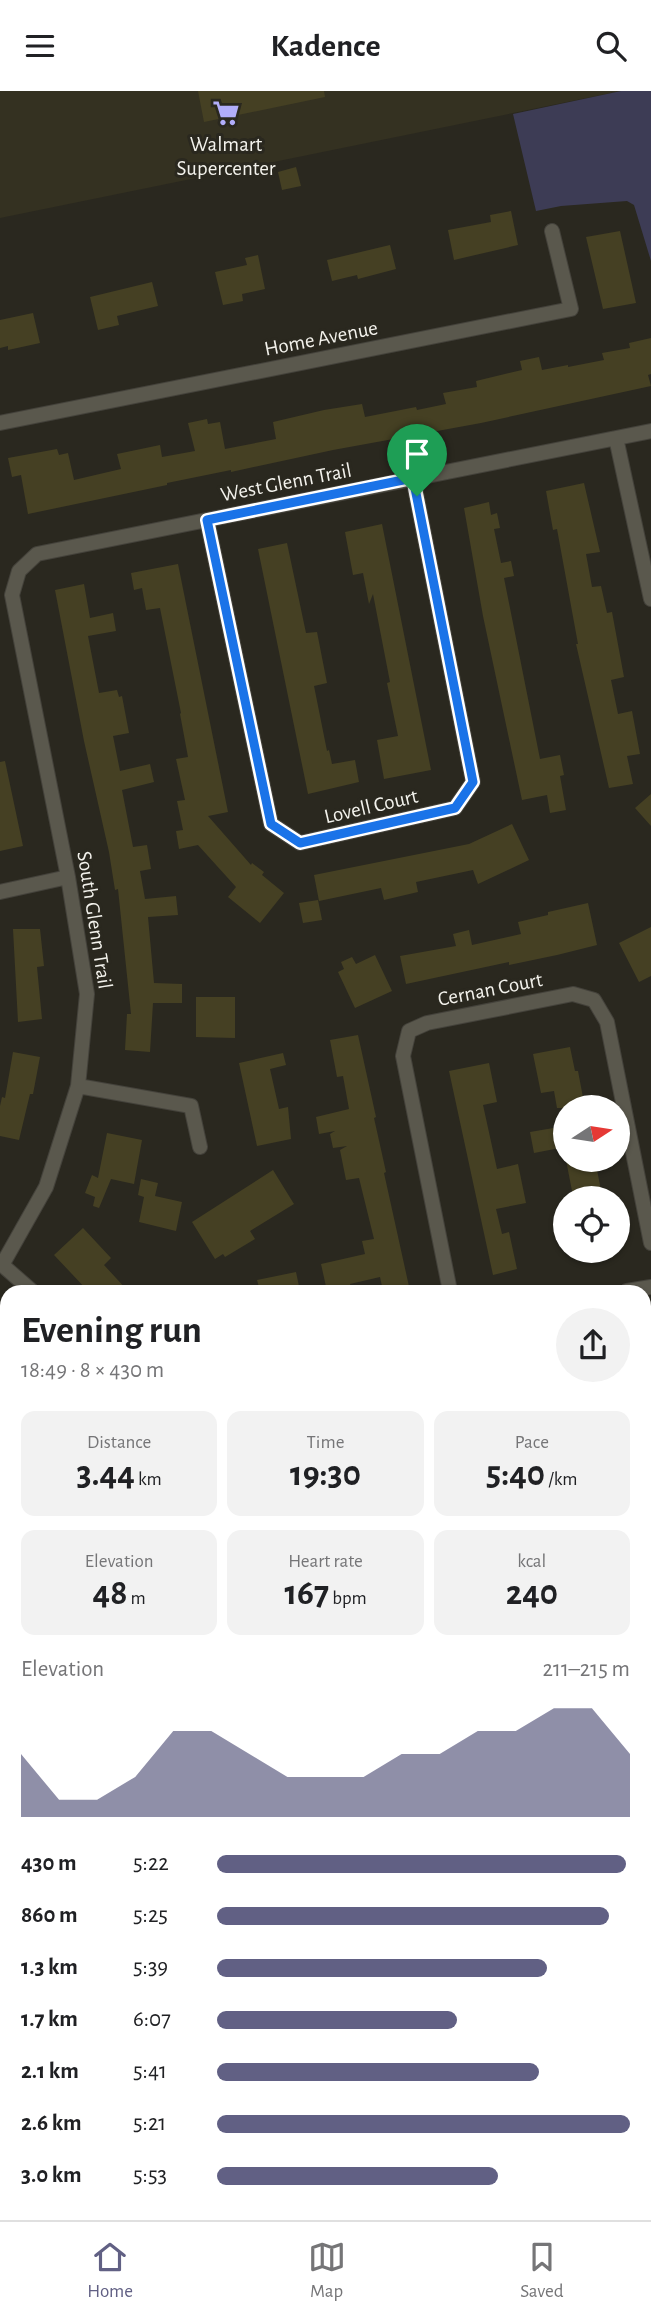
<!DOCTYPE html>
<meta charset="utf-8">
<style>
:root{--surface:#fff;--page:#f2f2f2;--text:#202124;--muted:#757577;--line:#e0e0e0;--accent:#616084}
body{margin:0;font-family:"Alegreya Sans",sans-serif;background:var(--page);color:var(--text);height:100vh;display:flex;flex-direction:column;font-size:26px;white-space:nowrap}
*{box-sizing:border-box;margin:0}
p{font-size:23px;color:var(--muted)}
.icon{flex:none;width:38px;height:38px;fill:none;stroke:currentColor;stroke-width:2;stroke-linecap:round;stroke-linejoin:round}
.map{position:relative;flex:1;overflow:hidden}
.side{position:absolute;left:0px;top:1194px;width:651px;height:936px;display:flex;flex-direction:column;background:var(--surface);border-radius:21px 21px 0 0;box-shadow:0 2px 5px #0004}
.side>*{flex:none}
.needle{width:46px;rotate:78deg}
.fabs{position:absolute;left:553px;top:1004px;display:grid;gap:14px}
.fabs a{display:grid;place-items:center;width:77px;height:77px;border-radius:50%;background:var(--surface);box-shadow:0 2px 5px #0004;font-size:35px}
.pin{position:absolute;display:grid;place-items:center;width:60px;height:60px;color:#fff;margin:-72px -30px;border-radius:50% 50% 50% 0;rotate:-45deg;box-shadow:0 0 7px #0007}
.pin .icon{rotate:45deg}
.round{display:grid;place-items:center;flex:none;width:74px;height:74px;border-radius:37px;background:var(--page)}
.head{display:flex;align-items:center;justify-content:space-between;height:119px;padding:0 21px}
h1{font-size:38px;font-weight:700;line-height:52px}
.figures{display:grid;grid-template-columns:repeat(3,1fr);gap:10px;height:119px;padding:7px 21px}
.figures div{display:grid;align-content:center;border-radius:14px;background:var(--page);text-align:center}
.figures b{font-size:35px;font-weight:700}
.figures small{font-size:19px;font-weight:400}
.figures p{font-size:19px}
.chart{height:196px;padding:14px 21px}
.chart p{display:flex;justify-content:space-between}
.chart svg{width:100%;height:126px;margin-top:7px;fill:var(--accent);opacity:.7}
ul{padding:0 21px;list-style:none;font-size:23px}
li{display:grid;grid-template-columns:112px 84px 1fr;align-items:center;height:52px}
li i{height:18px;border-radius:9px;background:var(--accent)}
header{display:flex;justify-content:space-between;align-items:center;height:91px;padding:0 21px;background:var(--surface);font-size:32px;font-weight:700}
.tab-bar{display:flex;justify-content:space-around;align-items:center;height:98px;border-top:2px solid var(--line);background:var(--surface);font-size:19px;color:var(--muted)}
.tab-bar a{display:grid;justify-items:center;gap:4px}
.tab-bar .on{color:var(--accent)}
.map>svg:first-child{display:block}
</style>
<header><svg class="icon" aria-label="menu" viewBox="0 0 24 24"><path d="M4 6h16M4 12h16M4 18h16"/></svg>Kadence<svg class="icon" aria-label="search" viewBox="0 0 24 24"><circle cx="10" cy="10" r="6"/><path d="M15 15l6 6"/></svg></header>
<div class="map">
<svg width="651" height="2129" viewBox="0 0 651 2129">
<rect width="100%" height="100%" fill="#2a281f"/>
<!-- built -->
<path fill="#343121" d="M0 0H621L0 127Z"/>
<!-- green -->
<path fill="#3d3c55" d="M621 0H651V170L634 114 627 110 561 115 536 120 513 23Z
M0 1320 7 1328V1723L0 1688Z
M31 2123H130L99 2129H32Z"/>
<g fill="none" stroke-linecap="round" stroke-linejoin="round">
<!-- stream -->
<path stroke="#646380" stroke-width="5" d="M0 1392 7 1413 3 1475 7 1480"/>
</g>
<!-- building -->
<path fill="#454023" d="M198 0H324L325 6 204 31Z
M296 76 301 95 282 99 278 81Z
M511 120 518 154 454 169 448 139 491 131 490 124Z
M620 140 636 212 603 218 586 146Z
M390 154 396 178 358 188 357 184 332 190 327 169Z
M258 164 265 198 242 203 243 210 223 214 215 181 247 174 245 167Z
M152 191 158 215 117 225 119 234 98 239 90 206Z
M33 222 40 252 8 259V255L0 257V229Z
M651 247V283L648 284 651 295 481 332 333 359 231 381V379L167 392V394L28 423 21 384 12 386 8 367 57 358 59 364 68 362 74 389 121 378 117 363 160 354 162 366 195 360 188 332 207 328 208 333 220 331 225 358 276 348 273 331 324 319 362 313 365 326 416 316 417 319 446 313 443 302 477 296 476 290 522 279 520 270 539 266 542 279 568 274V276L604 269 602 262 630 257 629 252Z
M584 392 600 461 586 463 592 496 601 495 607 522 612 521 624 586 611 589 618 623 632 620 640 663 627 665 633 693 609 697 576 553H578L557 438 553 439 546 400Z
M489 411 491 424 497 422 500 437 494 438 501 472 511 470 514 485 504 487 540 668 560 664 564 684 560 685 566 719 550 722 547 704 522 709 483 525 464 417Z
M382 433 431 679 384 688 377 649 398 645 387 592 390 591 373 503 369 513 363 482 353 484 345 441Z
M287 452 306 542 317 541 327 592 314 595 327 660 329 659 332 673 355 669 359 691 308 703 258 458Z
M178 473 228 721 208 725 251 774 252 772 264 781 262 784 284 802 260 832 228 806 236 796 198 754 179 758 176 740 183 739 177 710 185 709 176 668 188 666 180 623 181 622 160 517 146 519 142 497 134 499 131 482Z
M84 493 90 527 113 522 116 540 88 545 99 602 117 599 119 606 122 605 129 642 113 645 120 680 150 673 154 691 122 699 133 756 147 754 151 778 140 780 145 808 176 805 178 824 148 826 154 892 182 893V912H153L150 961 125 959 127 923H131L118 798 115 799 109 761 84 650 55 499Z
M5 670 23 755 0 760V671Z
M651 703V735L635 717Z
M512 733 529 769 478 793 473 779 416 791 418 801 384 809 381 797 319 810 314 784 469 753Z
M318 809 322 829 303 832 299 812Z
M588 812 597 854 557 864 509 874V871L406 893 400 865 456 855 453 843 469 839 472 854 521 843 518 831 548 824V821Z
M651 836V885L639 891 619 852Z
M13 838H40L44 875 37 876 42 928 18 931Z
M375 864 392 900 355 917 338 881 344 878 341 871 352 866 356 873Z
M196 906H235V947L196 946Z
M358 944 376 1026 374 1027 386 1081 384 1082 410 1200H383L380 1186 350 1193 352 1200H327L321 1173 365 1163 362 1150 374 1148 359 1087 346 1089 340 1059 347 1055 333 1057 330 1043 335 1040 319 1043 316 1026 349 1018 343 985 337 986 330 949Z
M570 956 575 980H578L585 1017H557L554 1000 541 1002 533 963Z
M13 961 40 966 33 1003H30L19 1049 0 1045V1015L2 1006 5 1007Z
M283 962 286 974 270 978 279 1018 288 1016 291 1048 257 1055 239 972Z
M489 972 497 1011 483 1014 497 1078 518 1073 526 1112 496 1118 502 1143 509 1141 517 1178 493 1184 449 980Z
M565 1035V1056L534 1062 530 1041Z
M107 1042 142 1049 134 1093 111 1088 99 1117 93 1115 95 1106 85 1102 92 1084 98 1087Z
M566 1069H595L601 1099 573 1105Z
M273 1079 294 1113 250 1140 255 1148 225 1166 223 1163 215 1168 192 1131Z
M141 1088 158 1092 155 1105 182 1111 176 1140 139 1131 144 1106 138 1104Z
M83 1137 111 1167 104 1174 128 1200H88L54 1164Z
M296 1181 300 1200H260L257 1189Z"/>
<g fill="none" stroke-linecap="round" stroke-linejoin="round">
<!-- minor casing -->
<g stroke="#44423b" stroke-width="16">
<path id="minor" d="M0 332 571 218 552 140
M616 347 651 508
M207 429 271 733 300 752 455 717 473 691 413 387
M0 801 68 786
M78 995 191 1015 200 1056
M0 1172 32 1200
M2 1174 46 1096 78 995 87 903 68 786 12 504 19 480 37 463 651 340
M450 1200 403 965 409 940 427 932 573 903 594 909 607 931 651 1152
M627 1200 651 1196
M644 1420 651 1418
M644 1655H651
M644 1912 651 1910
M378 2123 380 2129"/>
</g>
<!-- minor -->
<use href="#minor" stroke="#5a584d" stroke-width="14"/>
</g>
<g fill="none" stroke-linecap="round" stroke-linejoin="round">
<!-- route casing -->
<g stroke="#fff" stroke-width="14">
<path id="route" d="M413 387 473 691 455 717 300 752 271 733 207 429Z"/>
</g>
<!-- route -->
<use href="#route" stroke="#1a73e8" stroke-width="9"/>
</g>
<!-- icons -->
<defs>
<g id="supermarket-bare" transform="scale(2.1)"><path d="M-6-5.5h2.5l.6 2H6L4.5 2H-2.5L-4.4-4H-6ZM-1.5 3.2a1.3 1.3 0 1 0 .1 0ZM3 3.2a1.3 1.3 0 1 0 .1 0Z" fill="#b1adfa" stroke="#2a281f" stroke-width="2.5" paint-order="stroke"/></g>
</defs>
<g fill-rule="evenodd">
<use href="#supermarket-bare" x="226" y="22"/>
</g>
<g text-anchor="middle" stroke-width="6" stroke-linejoin="round" paint-order="stroke">
<!-- poi labels -->
<g font-size="21" fill="#f3f2ec" stroke="#2a281f">
<text x="226" y="60">Walmart<tspan x="226" dy="24">Supercenter</tspan></text>
</g>
<!-- street labels -->
<g font-size="21" fill="#f3f2ec" stroke="#2a281f">
<text transform="translate(321 247) rotate(-11)" y="7">Home Avenue</text>
<text transform="translate(286 391) rotate(-11)" y="7">West Glenn Trail</text>
<text transform="translate(371 715) rotate(-13)" y="7">Lovell Court</text>
<text transform="translate(95 829) rotate(81)" y="7">South Glenn Trail</text>
<text transform="translate(490 898) rotate(-11)" y="7">Cernan Court</text>
</g>
</g>
</svg>
<div class="fabs">
<a><svg class="needle" viewBox="-14 -14 28 28"><path d="M0-13l5 13h-10z" fill="#e53935"/><path d="M0 13l5-13h-10z" fill="#757577"/></svg></a>
<a><svg class="icon" aria-label="locate" viewBox="0 0 24 24"><circle cx="12" cy="12" r="6"/><path d="M12 2v4M12 18v4M2 12h4M18 12h4"/></svg></a>
</div>
<div class="pin" style="left:417px;top:405px;background:#1e9e55"><svg class="icon" aria-label="arrive" viewBox="0 0 24 24"><path d="M6 21V4h12l-3 4 3 4H6"/></svg></div>
<section class="side">
<div class="head"><div><h1>Evening run</h1><p>18:49 · 8 × 430 m</p></div><a class="round"><svg class="icon" aria-label="share" viewBox="0 0 24 24"><path d="M12 15V3M7 8l5-5 5 5M5 13v7h14v-7"/></svg></a></div>
<div class="figures">
<div><p>Distance</p><b>3.44<small> km</small></b></div>
<div><p>Time</p><b>19:30</b></div>
<div><p>Pace</p><b>5:40<small> /km</small></b></div>
</div>
<div class="figures">
<div><p>Elevation</p><b>48<small> m</small></b></div>
<div><p>Heart rate</p><b>167<small> bpm</small></b></div>
<div><p>kcal</p><b>240</b></div>
</div>
<div class="chart"><p><span>Elevation</span>211–215 m</p>
<svg viewBox="0 0 160 44" preserveAspectRatio="none"><path d="M0 44V22L10 38L20 38L30 30L40 14L50 14L60 22L70 30L80 30L90 30L100 22L110 22L120 14L130 14L140 6L150 6L160 22V44z"/></svg>
</div>
<ul>
<li><b>430 m</b>5:22<i style="width:99%"></i></li>
<li><b>860 m</b>5:25<i style="width:95%"></i></li>
<li><b>1.3 km</b>5:39<i style="width:80%"></i></li>
<li><b>1.7 km</b>6:07<i style="width:58%"></i></li>
<li><b>2.1 km</b>5:41<i style="width:78%"></i></li>
<li><b>2.6 km</b>5:21<i style="width:100%"></i></li>
<li><b>3.0 km</b>5:53<i style="width:68%"></i></li>
</ul>
</section>
</div>
<nav class="tab-bar">
<a class="on"><svg class="icon" aria-label="home" viewBox="0 0 24 24"><path d="M3 11l9-7 9 7M6 9v11h12V9"/></svg>Home</a>
<a><svg class="icon" aria-label="map" viewBox="0 0 24 24"><path d="M3 6l6-2 6 2 6-2v14l-6 2-6-2-6 2zM9 4v14M15 6v14"/></svg>Map</a>
<a><svg class="icon" aria-label="saved" viewBox="0 0 24 24"><path d="M7 4h10v16l-5-4-5 4z"/></svg>Saved</a>
</nav>
